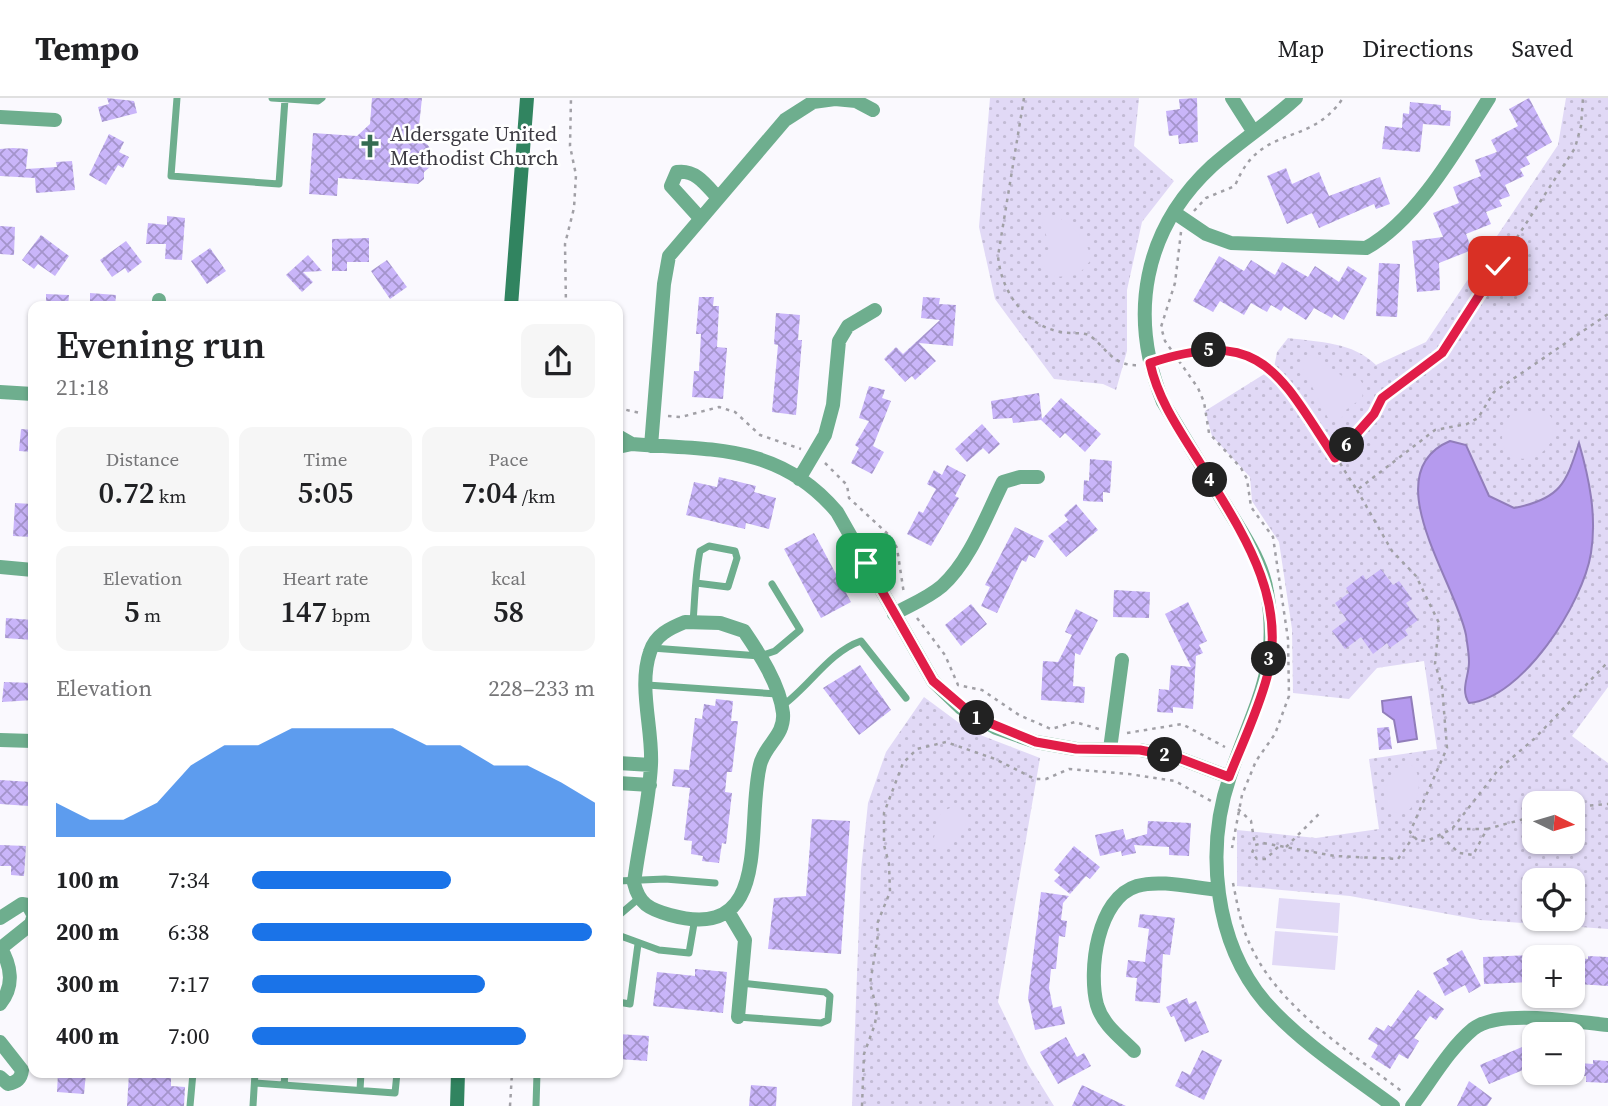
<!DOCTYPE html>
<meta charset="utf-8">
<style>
:root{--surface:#fff;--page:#f6f6f6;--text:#202124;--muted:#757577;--line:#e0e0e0;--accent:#1a73e8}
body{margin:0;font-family:"Source Serif 4",serif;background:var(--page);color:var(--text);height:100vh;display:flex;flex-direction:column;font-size:26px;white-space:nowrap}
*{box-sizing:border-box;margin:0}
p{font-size:23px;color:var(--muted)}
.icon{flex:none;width:38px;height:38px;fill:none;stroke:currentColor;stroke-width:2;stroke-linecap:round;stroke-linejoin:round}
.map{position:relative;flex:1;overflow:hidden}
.sheet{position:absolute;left:28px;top:203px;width:595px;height:777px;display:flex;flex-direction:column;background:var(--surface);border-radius:14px;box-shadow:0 2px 5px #0004}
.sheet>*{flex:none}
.needle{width:46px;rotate:95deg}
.fabs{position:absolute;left:1522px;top:693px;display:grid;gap:14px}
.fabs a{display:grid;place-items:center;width:63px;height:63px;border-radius:14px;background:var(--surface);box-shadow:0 2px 5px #0004;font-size:35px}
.pin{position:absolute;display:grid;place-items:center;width:60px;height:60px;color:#fff;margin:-30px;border-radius:14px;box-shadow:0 4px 10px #0006}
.km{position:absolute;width:35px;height:35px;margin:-18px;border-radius:50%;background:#222;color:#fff;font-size:19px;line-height:35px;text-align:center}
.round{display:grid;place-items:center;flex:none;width:74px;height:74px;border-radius:14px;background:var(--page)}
.overview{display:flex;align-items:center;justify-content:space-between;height:119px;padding:0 28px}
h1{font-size:38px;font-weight:600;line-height:52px}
.figures{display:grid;grid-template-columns:repeat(3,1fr);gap:10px;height:119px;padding:7px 28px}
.figures div{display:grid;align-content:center;border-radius:14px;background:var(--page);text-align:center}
.figures b{font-size:30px;font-weight:600}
.figures small{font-size:19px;font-weight:400}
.figures p{font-size:19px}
.chart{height:196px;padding:14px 28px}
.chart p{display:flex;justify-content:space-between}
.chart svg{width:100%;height:126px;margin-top:7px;fill:var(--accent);opacity:.7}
ul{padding:0 28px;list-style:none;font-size:23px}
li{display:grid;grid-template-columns:112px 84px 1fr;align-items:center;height:52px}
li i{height:18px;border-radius:9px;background:var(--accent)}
header{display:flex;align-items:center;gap:42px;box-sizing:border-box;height:98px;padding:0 35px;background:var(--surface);border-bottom:2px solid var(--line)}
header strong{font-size:33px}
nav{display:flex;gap:38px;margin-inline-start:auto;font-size:24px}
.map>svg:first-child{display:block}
</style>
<header>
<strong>Tempo</strong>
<nav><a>Map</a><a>Directions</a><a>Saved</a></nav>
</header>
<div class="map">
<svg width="1608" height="1008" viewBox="0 0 1608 1008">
<defs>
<pattern id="grass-dots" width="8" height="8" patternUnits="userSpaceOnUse" patternTransform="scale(1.75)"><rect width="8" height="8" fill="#e1d9f6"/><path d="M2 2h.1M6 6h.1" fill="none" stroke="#c2bbd4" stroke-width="1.8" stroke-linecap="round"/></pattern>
<pattern id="building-cross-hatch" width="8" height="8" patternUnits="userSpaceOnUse" patternTransform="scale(1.75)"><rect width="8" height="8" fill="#c9b5f9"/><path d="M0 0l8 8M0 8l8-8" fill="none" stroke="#a494cb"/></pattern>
</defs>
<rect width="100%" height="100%" fill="#faf9fe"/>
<!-- grass -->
<path fill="url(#grass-dots)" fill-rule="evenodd" d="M990 0H1139L1134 48 1174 83 1142 124 1127 192V253L1116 292 1103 286 1054 281 995 201 979 129Z
M1566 0H1608V589L1572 638 1608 665V831L1480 822 1350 798 1237 788V732L1316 740 1379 731 1369 661 1437 651 1424 563 1377 570 1349 601 1293 595 1292 531 1279 444 1252 403 1250 379 1212 338 1205 313 1274 270 1277 254 1288 240C1319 244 1353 244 1376 267L1426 244 1558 47ZM1535 705H1573V744H1535ZM1535 782H1573V821H1535Z
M924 599 970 633 1040 660 998 904 1028 966 1054 1008H852L861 772 868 705 886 654Z"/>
<!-- garden -->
<path fill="#e1d9f6" d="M1046 117C1065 116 1090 143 1091 162L1078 177 1056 179 1046 173 1044 165 1050 148 1042 126Z
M1312 257 1342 278 1359 280 1364 288 1362 300 1346 312 1339 325 1329 322 1303 271V261Z
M1523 313 1549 316 1557 329C1544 382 1480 362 1510 318Z
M1409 665C1430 677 1415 734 1386 709L1384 691 1400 667Z
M956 708 965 714 966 730 957 738 952 749 937 751C931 742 935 740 936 730 938 716 940 713 956 708Z
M1279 800 1340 805 1338 835 1276 830Z
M1275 833 1338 838 1335 872 1272 867Z"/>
<!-- water -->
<path fill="#b59aee" stroke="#917dba" stroke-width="2" d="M1450 343 1466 347 1489 398 1514 410C1561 401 1566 385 1579 345 1589 380 1597 417 1591 455 1583 505 1523 600 1469 605 1460 591 1469 579 1469 564 1469 555 1467 545 1466 537 1456 484 1374 375 1450 343Z
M1411 599 1417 641 1398 644 1394 622 1383 614 1382 603Z"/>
<!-- building -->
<path fill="url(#building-cross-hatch)" d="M107 0 134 3 137 15 102 24 98 9 109 6Z
M372 0H422L419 28 427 37 426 45 431 51 430 69 424 74V81L418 86 338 80 337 98 309 96 313 35 357 38 370 26Z
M1197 0 1198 44 1179 46 1178 37 1169 38 1166 13 1180 11 1179 1Z
M1529 0 1552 44 1526 59 1530 66 1520 71 1524 78 1505 87 1510 98 1499 102 1502 108 1486 114 1491 126 1466 136 1472 152 1439 165 1440 192 1417 194 1412 143 1443 139 1433 115 1459 105 1453 89 1481 78 1475 62 1497 54 1491 42 1518 28 1509 11Z
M1410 4 1441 7V12L1451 13 1450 28 1423 26 1420 54 1382 51 1385 28 1402 30 1403 15 1409 16Z
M109 36 124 44 119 54 129 59 123 70 118 67 106 87 89 77Z
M13 50 28 51 26 71 57 69 56 64 72 63 75 92 36 95 35 80 0 78V51Z
M1286 70 1292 86 1319 74 1329 98 1380 79 1390 106 1376 111 1374 106 1319 130 1312 115 1287 126 1267 78Z
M167 118 185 120 182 162 165 161 166 146H146L148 125 167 127Z
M0 128 15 129 14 157 0 156Z
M41 137 69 158 55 178 38 166 34 171 22 162Z
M369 140V164H347V173H332V141Z
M126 143 142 164 128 175 125 170 112 179 100 162Z
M210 150 226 173 207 186 191 163Z
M308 157 322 173 303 174 313 184 302 194 286 177Z
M1219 158 1244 173 1251 162 1275 177 1282 164 1308 179 1315 168 1339 184 1348 168 1367 180 1344 222 1334 216 1332 220 1314 210 1306 222 1284 208 1281 213 1271 207 1267 214 1251 205 1244 217 1220 203 1213 214 1193 203Z
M387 162 407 189 390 201 371 173Z
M1379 165 1400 166 1397 219 1376 218Z
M90 195 116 197 115 208H95L90 204Z
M46 196 69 197 68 208H46Z
M699 199H714L713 208H719L717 249 727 250 723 301 692 299 694 273H699L701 236H696Z
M923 199 940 200 939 206 956 207 953 248 919 245 936 263 915 282 912 278 905 284 884 261 896 249 903 256 940 222 921 220Z
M776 215 800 217 798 242H802L796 317 772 314 778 247 774 246Z
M869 288 885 292 882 300 891 303 873 348 884 354 872 376 851 365 859 350 855 347 869 323 859 320Z
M1039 295 1042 321 1061 300 1101 336 1085 354 1065 335 1060 340 1041 322 1013 325 1012 320 993 321 991 303Z
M982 326 1000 346 989 356 983 350 967 364 955 351Z
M21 331 33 332V354L19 353Z
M1090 361 1112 363 1110 395 1103 394V404L1083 403 1084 382 1089 383Z
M947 367 966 377 955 398 959 400 931 448 907 436 919 413 923 415 936 391 927 386 934 372 942 377Z
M719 379 756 388 754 394 776 400 769 431 746 425 745 431 686 417 694 384 717 389Z
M15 405 32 406 31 439 13 438Z
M1076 406 1098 432 1066 459 1048 438 1068 422 1064 417Z
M1015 429 1044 443 1035 460 1029 457 1026 464 1022 462 997 515 981 508 990 489 985 487Z
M814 435 851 504 821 520 784 451Z
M1381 471 1393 487 1399 483 1412 501 1406 505 1418 522 1405 532 1408 537 1390 550 1387 545 1373 556 1361 539 1345 551 1332 533 1347 522 1335 505 1349 495 1346 490 1363 477 1366 482Z
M1114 492 1150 494 1149 520 1113 519Z
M1188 504 1207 543 1199 547 1203 555 1196 558 1193 611 1173 609V615L1157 614 1159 591 1169 592 1171 567 1191 569 1165 516Z
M971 506 987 526 961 548 945 527Z
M1076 511 1098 522 1080 557 1075 555 1073 588 1085 589 1084 605 1041 602 1043 563 1058 564 1072 537 1065 534Z
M6 520 33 522V542L5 540Z
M860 567 891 612 859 637 823 590Z
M4 584 33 585V602L2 604Z
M716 601 733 603 731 623H738L732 674H727L725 694 732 695 726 746 722 745 719 765 702 763 703 758 691 756 692 743 684 742 690 690 672 688 674 671 689 672 695 620 702 621 704 606 715 608Z
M1389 629 1392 651 1379 652 1377 630Z
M0 682 31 684 29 708 0 706Z
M812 721 850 723 841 856 768 851 774 800 806 798Z
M1148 723 1191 725 1189 758 1169 757V749L1134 747 1136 755 1122 758 1121 753 1100 758 1095 737 1123 731 1126 742 1147 736Z
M0 747 26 748 24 778 11 777V768H0Z
M1074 748 1100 769 1090 781 1086 778 1070 796 1054 783 1060 777 1054 772Z
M1041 794 1069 798 1063 805 1061 822 1067 823 1065 839 1059 838 1056 871H1051L1049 890 1053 910 1061 908 1065 926 1035 932 1028 900Z
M1140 816 1175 820 1170 857 1163 856 1160 905 1135 903 1137 880 1126 879 1128 862 1145 864 1149 831 1138 829Z
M1462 852 1481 888 1469 895 1465 887 1445 898 1433 875 1449 866 1446 861Z
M1535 857V884L1484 886 1483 859Z
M1588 858 1608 859V888L1578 886 1580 860 1588 861Z
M695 871 727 874 723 915 653 908 657 874 695 878Z
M1418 892 1444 911 1436 922 1430 918 1414 940 1419 943 1408 961 1399 956 1390 971 1371 959 1378 947 1368 941 1376 929 1384 933 1388 927 1391 929Z
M1187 900 1189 906 1196 903 1209 934 1185 944 1174 918 1171 919 1166 909Z
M618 936 649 938 647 963 618 961Z
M1066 939 1077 959 1084 955 1091 968 1058 986 1040 954Z
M1522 949 1530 969 1489 986 1480 967Z
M1202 952 1222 962 1204 1002 1175 988 1182 973 1190 977Z
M1593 962 1608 963V985L1586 984V978H1579L1580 965 1593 966Z
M58 975H86L84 996 57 994Z
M129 975H171V988L185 989 184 1008H127Z
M1535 975H1561V987L1534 986Z
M1469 983 1492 1000 1487 1008H1457Z
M751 987 777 989 776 1008H749Z
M1082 987 1126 1008H1072Z"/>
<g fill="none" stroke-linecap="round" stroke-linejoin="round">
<!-- path -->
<path stroke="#a1a0a6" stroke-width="2.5" stroke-dasharray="3.5 5" stroke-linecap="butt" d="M1024 0 998 158C1001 193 1024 227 1061 234 1070 236 1080 234 1089 237 1107 250 1113 269 1139 267
M1194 113 1206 100 1235 88C1260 24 1309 51 1343 0
M1181 134 1175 185 1161 229 1165 243 1198 290 1204 304 1209 335 1241 370 1247 381 1251 409 1273 439 1288 541 1289 598 1275 636 1256 663 1242 697 1232 750
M566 208 565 146 574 110 576 77 570 48 571 0
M1163 261C1279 226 1303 311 1357 392L1435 332 1467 326 1478 320 1494 294 1608 216
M618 310 640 315
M668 318 681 319 719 309 735 314 760 337 801 351
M1335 360 1374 316 1382 300 1442 255 1575 50 1581 28 1583 0
M825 365 847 387 849 400 890 438 897 450 904 496
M1357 392 1392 453 1416 478 1439 525 1435 566 1442 588 1447 650 1410 734 1418 743 1429 742 1452 731 1499 671 1534 641 1608 564
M917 520 945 557 958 587 982 592 1019 617 1051 631 1075 624 1099 631
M1127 635 1182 626 1225 649
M1573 709 1608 706
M1238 711 1251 723 1255 747
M1487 731 1535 718
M1441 738 1459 755 1473 757 1487 731H1452
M1278 749 1266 761H1257L1252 755 1255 747 1263 745 1335 758 1398 761 1414 738
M1286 749 1321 714
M1233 785C1237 804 1240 824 1248 842 1276 909 1348 952 1404 995
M510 1008 512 975
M862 1008 864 956 875 926 877 911 870 886 878 837 877 826 890 794 889 766 884 747V715L903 665 917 651 946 644 995 661 1035 681H1046L1069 671 1129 676 1175 683 1211 703"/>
<!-- service -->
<path stroke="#6eae8e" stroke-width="7" d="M177 0 171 78 279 86 285 1
M272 0 318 3 322 0
M693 524C695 500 695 477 700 453L709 448 735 453 737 460 728 489 696 485
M652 550 760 558 775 553 800 532 772 486
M647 587 777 596
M782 608C809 589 829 554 861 543L906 600
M618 783 665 781 715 785
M618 818 638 801
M618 837 659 852 689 855 695 820
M618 904 630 906 638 846
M738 919 821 925 828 922 830 898 825 894 741 885
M255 985 395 995 397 975
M284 987 285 975
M360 992 361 975
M190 1008 193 975
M253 1008 255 975
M536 1008 537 975"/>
<!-- minor -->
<path stroke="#6eae8e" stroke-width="14" d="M1232 0 1253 33
M1296 0C1270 24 1239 44 1212 68 1143 132 1128 218 1163 304 1184 339 1205 374 1226 408 1242 435 1262 462 1267 494 1281 571 1253 609 1230 678 1205 751 1214 844 1265 904 1301 945 1350 976 1393 1008
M0 19 55 22
M1175 115 1206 136 1231 145 1366 150C1417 122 1458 49 1489 0
M700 120 671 88 677 74C696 71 707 88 718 100
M159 208V202
M0 294 33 296
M618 338 632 346 618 349
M632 346C712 352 780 346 837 414L933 583 961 610 996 630 1036 644 1076 651 1140 652 1176 659 1229 679
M651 348 664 186 669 158 785 22 813 4 835 1 856 3 873 12
M799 381 825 337 833 307 839 243 848 228 875 212
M0 469 33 472
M894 516C910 507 928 500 942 488 970 463 986 418 1003 384L1020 379H1038
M685 524 720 525 744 533C759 555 780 587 783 615 785 638 765 646 760 667 745 729 774 846 670 817 649 811 639 806 634 785 639 745 649 706 651 667 653 631 638 589 650 554 655 537 670 530 685 524Z
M0 642 33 643
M1110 651 1122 562
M618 665 651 667
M618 685 650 687
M729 815 745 842 738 919
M0 820 22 806 28 807 33 816
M0 849C11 867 15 888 0 906
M1 850 31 826 33 820
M0 944 22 972C21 981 17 984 8 986L0 979
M1134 953C1120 939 1103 927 1097 907 1088 873 1097 800 1137 788 1161 781 1194 790 1218 792
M1412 1008C1431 983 1449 951 1473 931 1499 910 1575 924 1608 927"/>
<!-- secondary -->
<path stroke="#318460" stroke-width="14" d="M511 208 527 0
M457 1008 458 975"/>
</g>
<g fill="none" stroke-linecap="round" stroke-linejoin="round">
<!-- route casing -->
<g stroke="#fff" stroke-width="14">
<path id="route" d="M866 465 933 583 975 619 1036 644 1076 651 1140 652 1176 659 1229 679C1242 646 1258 613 1267 579 1289 498 1239 430 1200 365 1180 333 1158 302 1150 265 1263 228 1279 276 1335 360L1374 316 1382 300 1442 255 1498 168"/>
</g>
<!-- route -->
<use href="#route" stroke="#e11d48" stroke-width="9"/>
</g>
<!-- icons -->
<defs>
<g id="church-bare" transform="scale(1.89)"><path d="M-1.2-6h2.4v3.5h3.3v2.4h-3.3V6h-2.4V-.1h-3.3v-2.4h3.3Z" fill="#356c52" stroke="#fff" stroke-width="2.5" paint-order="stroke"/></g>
</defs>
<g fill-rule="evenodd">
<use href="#church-bare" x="370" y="48"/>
</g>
<g text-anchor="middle" stroke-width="5" stroke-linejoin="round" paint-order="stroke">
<!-- poi labels -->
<g font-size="21" fill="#3c3a42" stroke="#fff" text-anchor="start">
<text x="390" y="43">Aldersgate United<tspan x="390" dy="24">Methodist Church</tspan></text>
</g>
</g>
</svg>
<div class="fabs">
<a><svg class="needle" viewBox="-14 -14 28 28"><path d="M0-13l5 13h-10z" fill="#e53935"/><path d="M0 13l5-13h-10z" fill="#757577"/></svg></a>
<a><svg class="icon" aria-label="locate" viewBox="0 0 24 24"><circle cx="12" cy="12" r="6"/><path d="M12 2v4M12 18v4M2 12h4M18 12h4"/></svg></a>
<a>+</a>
<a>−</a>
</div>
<div class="pin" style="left:866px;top:465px;background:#1e9e55"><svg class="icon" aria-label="arrive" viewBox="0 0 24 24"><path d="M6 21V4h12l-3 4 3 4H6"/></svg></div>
<div class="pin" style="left:1498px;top:168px;background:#d93025"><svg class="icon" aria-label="check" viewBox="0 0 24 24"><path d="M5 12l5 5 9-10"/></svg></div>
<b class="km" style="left:977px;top:620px">1</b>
<b class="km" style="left:1165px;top:657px">2</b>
<b class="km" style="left:1269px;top:561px">3</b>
<b class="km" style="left:1210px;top:382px">4</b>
<b class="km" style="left:1209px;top:252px">5</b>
<b class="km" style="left:1347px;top:347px">6</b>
<section class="sheet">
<div class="overview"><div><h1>Evening run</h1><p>21:18</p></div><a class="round"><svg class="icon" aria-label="share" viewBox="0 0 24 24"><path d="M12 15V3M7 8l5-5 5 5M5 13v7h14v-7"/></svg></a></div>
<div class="figures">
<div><p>Distance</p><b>0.72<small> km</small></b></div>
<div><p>Time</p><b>5:05</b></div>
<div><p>Pace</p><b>7:04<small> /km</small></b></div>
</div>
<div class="figures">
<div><p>Elevation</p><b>5<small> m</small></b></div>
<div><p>Heart rate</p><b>147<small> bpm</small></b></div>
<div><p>kcal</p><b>58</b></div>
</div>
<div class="chart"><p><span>Elevation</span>228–233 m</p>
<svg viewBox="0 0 160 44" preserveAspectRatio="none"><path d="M0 44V32L10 38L20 38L30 32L40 19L50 12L60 12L70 6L80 6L90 6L100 6L110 12L120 12L130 19L140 19L150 25L160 32V44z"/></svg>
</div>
<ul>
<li><b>100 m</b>7:34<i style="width:58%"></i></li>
<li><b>200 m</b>6:38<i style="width:99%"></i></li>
<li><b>300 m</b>7:17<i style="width:68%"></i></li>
<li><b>400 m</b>7:00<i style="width:80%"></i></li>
</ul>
</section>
</div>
